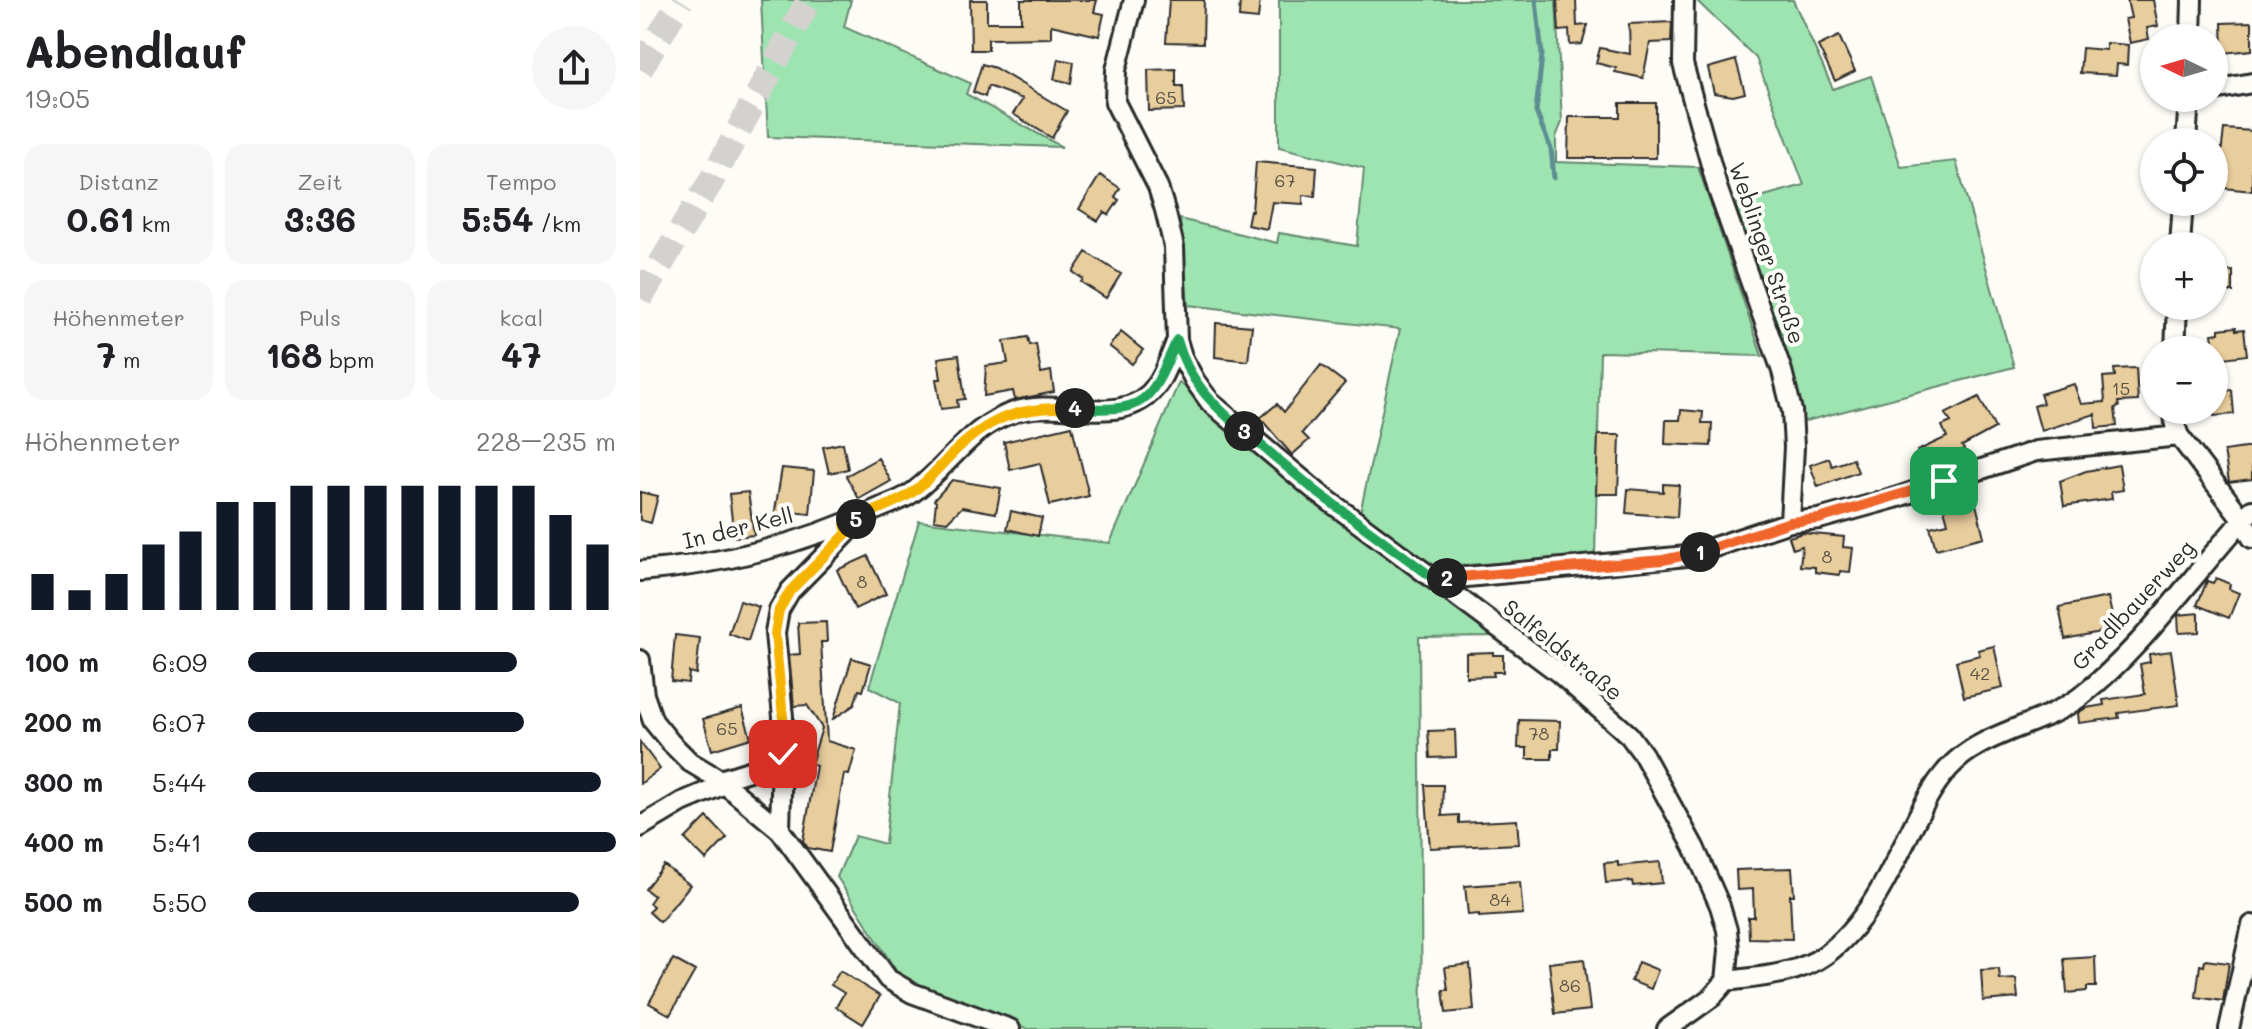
<!DOCTYPE html>
<html lang="de">
<meta charset="utf-8">
<style>
:root{--surface:#fff;--page:#f6f6f6;--text:#202124;--muted:#757577;--accent:#111827}
body{margin:0;font-family:Mali,sans-serif;background:var(--page);color:var(--text);height:100vh;display:flex;flex-direction:column;font-size:30px;white-space:nowrap}
*{box-sizing:border-box;margin:0}
p{font-size:26px;color:var(--muted)}
.icon{flex:none;width:44px;height:44px;fill:none;stroke:currentColor;stroke-width:2;stroke-linecap:round;stroke-linejoin:round}
.map{position:relative;flex:1;overflow:hidden}
.side{display:flex;flex-direction:column;background:var(--surface);width:640px}
.side>*{flex:none}
.needle{width:52px;rotate:275deg}
.buttons{position:absolute;left:1500px;top:24px;display:grid;gap:16px}
.buttons a{display:grid;place-items:center;width:88px;height:88px;border-radius:50%;background:var(--surface);box-shadow:0 2px 6px #0004;font-size:40px}
.pin{position:absolute;display:grid;place-items:center;width:68px;height:68px;color:#fff;margin:-34px;border-radius:16px;box-shadow:0 4px 12px #0006}
.km{position:absolute;width:40px;height:40px;margin:-20px;border-radius:50%;background:#222;color:#fff;font-size:22px;line-height:40px;text-align:center}
.round{display:grid;place-items:center;flex:none;width:84px;height:84px;border-radius:42px;background:var(--page)}
.summary{display:flex;align-items:center;justify-content:space-between;height:136px;padding:0 24px}
h1{font-size:44px;font-weight:700;line-height:60px}
.metrics{display:grid;grid-template-columns:repeat(3,1fr);gap:12px;height:136px;padding:8px 24px}
.metrics div{display:grid;align-content:center;border-radius:20px;background:var(--page);text-align:center}
.metrics b{font-size:34px;font-weight:700}
.metrics small{font-size:22px;font-weight:400}
.metrics p{font-size:22px}
.chart{height:224px;padding:16px 24px}
.chart p{display:flex;justify-content:space-between}
.chart svg{width:100%;height:144px;margin-top:8px;stroke:var(--accent);stroke-width:6}
ul{padding:0 24px;list-style:none;font-size:26px}
li{display:grid;grid-template-columns:128px 96px 1fr;align-items:center;height:60px}
li i{height:20px;border-radius:10px;background:var(--accent)}
main{display:flex;flex:1;min-height:0}
.map>svg:first-child{display:block}
</style>
<main>
<section class="side">
<div class="summary"><div><h1>Abendlauf</h1><p>19:05</p></div><a class="round"><svg class="icon" aria-label="share" viewBox="0 0 24 24"><path d="M12 15V3M7 8l5-5 5 5M5 13v7h14v-7"/></svg></a></div>
<div class="metrics">
<div><p>Distanz</p><b>0.61<small> km</small></b></div>
<div><p>Zeit</p><b>3:36</b></div>
<div><p>Tempo</p><b>5:54<small> /km</small></b></div>
</div>
<div class="metrics">
<div><p>Höhenmeter</p><b>7<small> m</small></b></div>
<div><p>Puls</p><b>168<small> bpm</small></b></div>
<div><p>kcal</p><b>47</b></div>
</div>
<div class="chart"><p><span>Höhenmeter</span>228–235 m</p>
<svg viewBox="0 0 160 44" preserveAspectRatio="none"><path d="M5 44V33M15 44V38M25 44V33M35 44V24M45 44V20M55 44V11M65 44V11M75 44V6M85 44V6M95 44V6M105 44V6M115 44V6M125 44V6M135 44V6M145 44V15M155 44V24"/></svg>
</div>
<ul>
<li><b>100 m</b>6:09<i style="width:73%"></i></li>
<li><b>200 m</b>6:07<i style="width:75%"></i></li>
<li><b>300 m</b>5:44<i style="width:96%"></i></li>
<li><b>400 m</b>5:41<i style="width:100%"></i></li>
<li><b>500 m</b>5:50<i style="width:90%"></i></li>
</ul>
</section>
<div class="map">
<svg width="1612" height="1029" viewBox="0 0 1612 1029">
<rect width="100%" height="100%" fill="#fdfcf7"/>
<filter id="ink" filterUnits="userSpaceOnUse"><feTurbulence type="fractalNoise" baseFrequency=".0125" numOctaves="2"/><feDisplacementMap in="SourceGraphic" scale="16" xChannelSelector="R" yChannelSelector="G"/><feConvolveMatrix kernelMatrix="1 2 1 2 8 2 1 2 1" color-interpolation-filters="sRGB"/></filter>
<g filter="url(#ink)">
<!-- green -->
<path fill="#9ee4b1" stroke="#64886e" stroke-width="2" d="M121 0H211L204 27 330 83 326 94 422 147 128 137Z
M639 0H916L922 122 916 137V162L1058 167 1122 356 960 352 955 556 797 567 720 513 760 329 548 305 540 219 637 243 639 233 717 246 724 168 639 147Z
M1056 0H1153L1193 89 1231 76 1261 167 1316 161 1374 367 1162 422 1146 352 1095 204 1164 185 1116 58Z
M539 382 859 636 779 637 782 1029H388L260 977 197 877 215 836 245 844 260 703 229 687 279 521 470 543Z"/>
<g fill="none" stroke-linecap="round" stroke-linejoin="round">
<!-- stream -->
<path stroke="#5d8d92" stroke-width="5" d="M896 0 902 55 896 112 911 149 914 178"/>
</g>
<!-- building -->
<path fill="#e8cd9d" stroke="#2b2b2b" stroke-width="2" d="M330 0H347V22H381V0H457L454 12 464 14 459 36 411 25V38L348 39V50H331Z
M529 0H564L563 43 526 42Z
M600 0H620L618 19 599 17Z
M917 0H936L937 26 948 25 942 44 930 45 929 30 919 31Z
M1487 0H1513L1518 26 1507 28 1509 39 1490 43 1485 19 1491 18Z
M1032 22 1031 42 1010 43 1003 78 975 72 976 68 956 63 960 48 990 54 989 24Z
M1612 22V50L1583 53 1582 23Z
M1199 36 1215 71 1195 81 1178 46Z
M1466 43 1488 45 1487 65 1477 64 1476 75 1440 73 1442 48 1466 50Z
M418 59 434 62 431 83 414 79Z
M1096 60 1105 93 1093 96 1074 93 1068 68Z
M342 64 355 68 427 111 412 138 373 114 383 99 348 86 345 97 333 92Z
M536 69V86H543L544 110 509 111 508 70Z
M980 103H1016V158H928L929 117H980Z
M1584 129 1612 131V191L1574 187V154L1581 155Z
M616 162 677 167 675 196 663 195V204L632 202 627 229 607 225 610 210 612 211Z
M460 175 480 188 475 197 479 200 469 215 464 212 458 221 439 209Z
M446 252 481 274 466 298 441 282 443 279 433 272Z
M1593 271V292H1574V272Z
M576 323 612 326 608 361 575 357Z
M1596 327V330L1604 329 1607 355 1576 359 1572 334 1579 333V329Z
M481 332 503 350 492 364 469 346Z
M388 337 390 345 396 344 401 373 411 371 414 392 375 400 373 391 344 396 346 366 368 363 364 341Z
M319 355 325 399 317 400 318 407 301 409 296 379H301L298 358Z
M681 365 705 383 662 433 669 440 652 455 620 418 637 404 644 412Z
M1496 368 1498 401 1478 402 1479 407 1475 408 1477 426 1456 428 1455 414 1401 431 1394 406 1403 403 1400 394 1434 384 1441 404 1465 402 1463 377 1475 376 1474 369Z
M1592 390 1594 414 1574 416V392Z
M1339 397 1355 428 1322 446 1325 451 1286 470 1277 451 1307 437 1302 426 1311 422 1305 414Z
M1041 410 1063 412 1062 423H1072L1071 446 1025 444 1026 420H1040Z
M432 426 449 496 410 505 400 463 370 470 364 442Z
M958 435H980L978 494H956Z
M203 443 208 469 189 473 183 447Z
M1612 447V479L1589 482 1584 451Z
M238 458 251 481 219 499 206 476Z
M1189 458 1192 466 1213 459 1218 472 1178 487 1170 465Z
M1479 465 1483 490 1471 492 1472 499 1424 506 1420 481 1446 471Z
M142 468 174 471 170 514 151 512V518L134 517Z
M312 480 361 488 356 513 322 507 307 522 294 520 296 502 294 500Z
M1023 484 1039 485 1037 517 986 513 988 489 1023 492Z
M0 492 18 496 11 523 0 520Z
M108 492 114 535 94 537 89 494Z
M1335 500 1344 537 1296 549 1290 527 1308 523 1304 508Z
M371 511 402 518 398 536 367 529Z
M1163 533 1204 537 1203 547 1213 548 1210 572 1200 571V575L1175 572V567L1160 566 1162 546 1153 549 1149 537Z
M228 556 246 594 215 609 197 570Z
M1576 578 1590 584 1589 589 1599 593 1589 618 1557 605 1567 581 1573 583Z
M1468 597 1475 629 1425 639 1419 607Z
M100 601 119 607 108 641 89 634Z
M1559 613V632L1539 633 1538 615Z
M186 622 187 642H181L187 741 216 750 209 775 204 774 190 852 168 848 163 841 176 766 171 764 182 728 167 705 154 706 149 655 160 654 158 623Z
M35 635 60 638 56 674 49 672 48 683 31 681Z
M1354 646 1363 688 1324 697 1316 661 1340 655 1338 650Z
M1531 651 1539 705 1478 713 1479 718 1439 723 1438 713 1446 708 1464 705 1463 700 1505 694 1500 664 1510 662 1509 654Z
M853 652V655H863V672H853L854 676 826 677V653Z
M212 658 231 664 223 691 219 690 214 705 193 719Z
M102 708 111 738 72 750 63 719Z
M879 720 920 721 919 749H912V759H887V748H878Z
M815 730 816 757 790 758 788 731Z
M0 742 20 769 0 784Z
M785 785H803L802 816 819 815V823L877 820 879 844 790 848Z
M67 817 87 838 66 860 45 839Z
M978 862V866L1020 862 1022 883 993 886 992 881 966 883 964 863Z
M24 865 50 885 20 922 9 912 13 906 9 903 14 896 5 889Z
M1152 868 1154 895H1150L1152 939 1109 938 1108 917H1114L1113 889 1097 890 1096 870Z
M880 882 883 914 839 917V914L828 915 825 886Z
M1455 957 1456 987H1447V991L1427 993 1424 959Z
M33 959 55 971 30 1015 9 1003Z
M944 959 950 1010 915 1014 909 963Z
M1565 960 1589 963 1583 1001 1556 997 1560 965 1564 966Z
M998 962 1018 970 1011 989 991 981Z
M830 964 834 1010 806 1013 803 990H808L805 967Z
M1359 969 1360 980 1376 979 1378 998 1343 1001 1341 970Z
M200 971 240 996 223 1024 196 1007 204 993 191 985Z"/>
<g fill="none" stroke-linecap="round" stroke-linejoin="round">
<!-- highway-tunnel -->
<path stroke="#d3d2ce" stroke-width="26" stroke-dasharray="26 13" stroke-linecap="butt" d="M0 69 41 0
M0 298 70 183 169 0"/>
<!-- minor casing -->
<g stroke="#2b2b2b" stroke-width="24">
<path id="minor" d="M494 0 476 70 475 102 518 187 525 210 534 247 537 340 542 357 555 381 570 402 677 492 919 673 989 735 1003 754 1054 847 1080 906 1087 930 1089 950 1086 981 1072 997 1027 1029
M1044 0 1043 64 1078 190 1142 371 1152 411 1154 447 1150 522
M1551 38 1552 0
M1574 90 1612 83
M1546 142 1549 98
M1540 246 1543 202
M1535 350 1537 306
M1534 410 1535 425 1539 436 1603 520 1612 538
M0 571C80 565 163 544 235 510 246 505 259 501 269 495 307 470 328 427 374 412 420 396 484 431 517 385 526 373 531 355 537 340
M796 580 1047 556 1150 522 1179 519 1255 498 1396 451 1539 436
M0 660 4 695 13 721 30 742 50 762 80 780 140 830 248 979 272 993 370 1029
M80 780 112 770 143 754
M0 827 42 802 85 784
M140 830 143 717 135 633 139 610 150 591 207 533 205 524
M1086 981C1119 977 1157 975 1185 955 1225 926 1249 875 1270 832 1283 806 1295 780 1316 761 1349 731 1404 724 1440 697 1507 645 1554 571 1612 510
M1589 1029 1612 925"/>
</g>
<!-- minor -->
<use href="#minor" stroke="#fdfcf7" stroke-width="18"/>
</g>
</g>
<g fill="none" stroke-linecap="round" stroke-linejoin="round" filter="url(#ink)">
<!-- split-1 casing -->
<g stroke="#fff" stroke-width="16">
<path id="split-1" d="M1060 552 1150 522 1179 519 1304 481"/>
</g>
<!-- split-2 casing -->
<g stroke="#fff" stroke-width="16">
<path id="split-2" d="M807 578 1023 560 1060 552"/>
</g>
<!-- split-3 casing -->
<g stroke="#fff" stroke-width="16">
<path id="split-3" d="M604 431 677 492 796 580 807 578"/>
</g>
<!-- split-4 casing -->
<g stroke="#fff" stroke-width="16">
<path id="split-4" d="M435 408C507 412 509 404 537 340 548 381 573 405 604 431"/>
</g>
<!-- split-5 casing -->
<g stroke="#fff" stroke-width="16">
<path id="split-5" d="M216 519C233 511 251 505 267 496 282 487 296 471 308 458 348 417 379 406 435 408"/>
</g>
<!-- split-6 casing -->
<g stroke="#fff" stroke-width="16">
<path id="split-6" d="M143 754V717L135 633 139 610 150 591 207 533 205 524 216 519"/>
</g>
<!-- split-1 -->
<use href="#split-1" stroke="#f0652b" stroke-width="10"/>
<!-- split-2 -->
<use href="#split-2" stroke="#f0652b" stroke-width="10"/>
<!-- split-3 -->
<use href="#split-3" stroke="#22a559" stroke-width="10"/>
<!-- split-4 -->
<use href="#split-4" stroke="#22a559" stroke-width="10"/>
<!-- split-5 -->
<use href="#split-5" stroke="#f5b400" stroke-width="10"/>
<!-- split-6 -->
<use href="#split-6" stroke="#f5b400" stroke-width="10"/>
</g>
<g text-anchor="middle" stroke-width="8" stroke-linejoin="round" paint-order="stroke">
<!-- number labels -->
<g font-size="18" fill="#5a5448">
<text x="526" y="104">65</text>
<text x="645" y="187">67</text>
<text x="1481" y="395">15</text>
<text x="1187" y="563">8</text>
<text x="222" y="588">8</text>
<text x="1340" y="680">42</text>
<text x="87" y="735">65</text>
<text x="899" y="740">78</text>
<text x="860" y="906">84</text>
<text x="930" y="992">86</text>
</g>
<!-- street labels -->
<g font-size="22" fill="#2b2b2b" stroke="#fdfcf7">
<text transform="translate(1127 253) rotate(71)" y="8">Weblinger Straße</text>
<text transform="translate(98 528) rotate(-14)" y="8">In der Kell</text>
<text transform="translate(1493 605) rotate(-47)" y="8">Gradlbauerweg</text>
<text transform="translate(923 650) rotate(39)" y="8">Salfeldstraße</text>
</g>
</g>
</svg>
<div class="buttons">
<a><svg class="needle" viewBox="-14 -14 28 28"><path d="M0-13l5 13h-10z" fill="#e53935"/><path d="M0 13l5-13h-10z" fill="#757577"/></svg></a>
<a><svg class="icon" aria-label="locate" viewBox="0 0 24 24"><circle cx="12" cy="12" r="6"/><path d="M12 2v4M12 18v4M2 12h4M18 12h4"/></svg></a>
<a>+</a>
<a>−</a>
</div>
<div class="pin" style="left:1304px;top:481px;background:#1e9e55"><svg class="icon" aria-label="arrive" viewBox="0 0 24 24"><path d="M6 21V4h12l-3 4 3 4H6"/></svg></div>
<div class="pin" style="left:143px;top:754px;background:#d93025"><svg class="icon" aria-label="check" viewBox="0 0 24 24"><path d="M5 12l5 5 9-10"/></svg></div>
<b class="km" style="left:1060px;top:552px">1</b>
<b class="km" style="left:807px;top:578px">2</b>
<b class="km" style="left:604px;top:431px">3</b>
<b class="km" style="left:435px;top:408px">4</b>
<b class="km" style="left:216px;top:519px">5</b>
</div>
</main>
